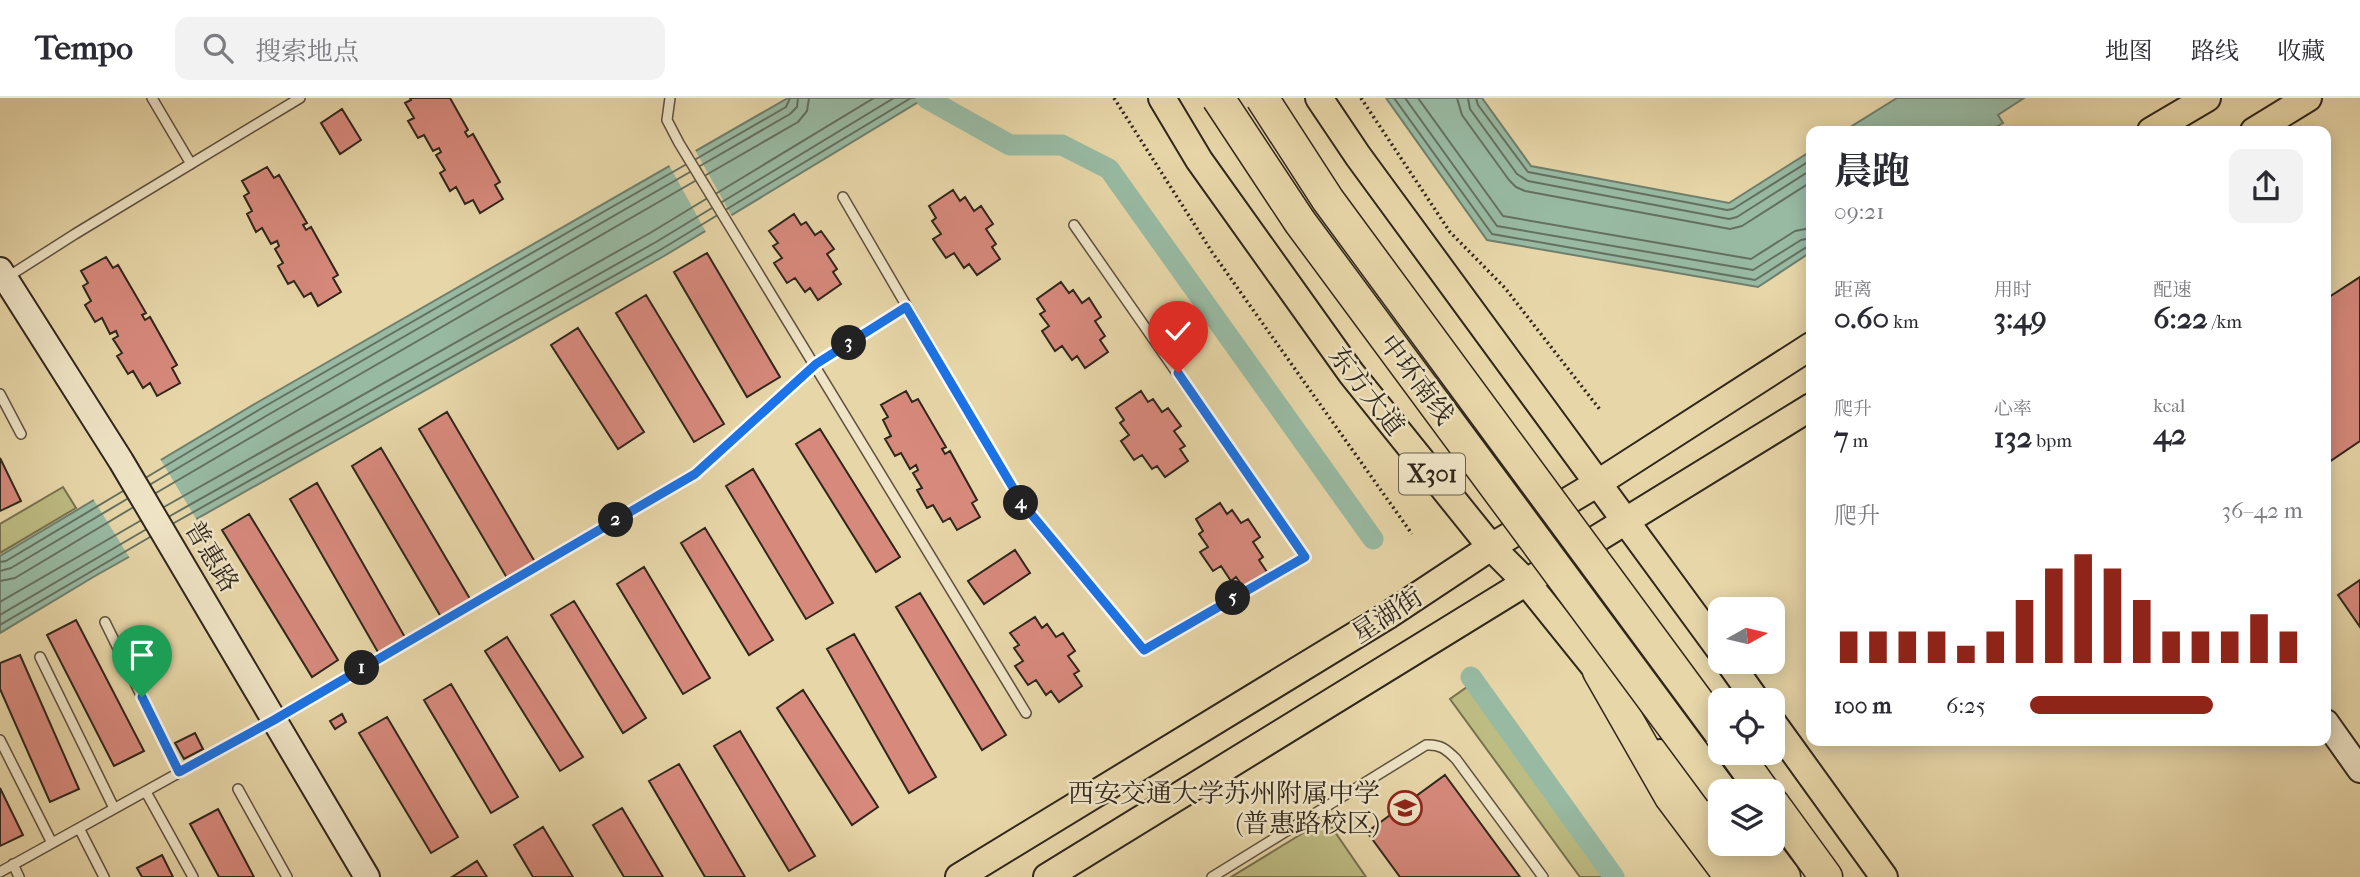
<!DOCTYPE html>
<html lang="zh">
<meta charset="utf-8">
<style>
:root{--surface:#fff;--page:#f2f2f3;--text:#2b2b33;--muted:#7c7c81;--line:#e1e1e2;--accent:#8f2418}
body{margin:0;font-family:"IM FELL French Canon","Noto Serif SC",serif;background:var(--page);color:var(--text);height:100vh;display:flex;flex-direction:column;font-size:26px;white-space:nowrap}
*{box-sizing:border-box;margin:0}
p{font-size:23px;color:var(--muted)}
.icon{flex:none;width:38px;height:38px;fill:none;stroke:currentColor;stroke-width:2;stroke-linecap:round;stroke-linejoin:round}
.map{position:relative;flex:1;overflow:hidden}
.panel{position:absolute;left:1806px;top:28px;width:525px;height:620px;display:flex;flex-direction:column;background:var(--surface);border-radius:14px;box-shadow:0 4px 18px #0003}
.panel>*{flex:none}
.needle{width:46px;rotate:82deg}
.buttons{position:absolute;left:1708px;top:499px;display:grid;gap:14px}
.buttons a{display:grid;place-items:center;width:77px;height:77px;border-radius:14px;background:var(--surface);box-shadow:0 4px 18px #0003;font-size:35px}
.pin{position:absolute;display:grid;place-items:center;width:60px;height:60px;color:#fff;margin:-72px -30px;border-radius:50% 50% 50% 0;rotate:-45deg;box-shadow:0 0 7px #0007}
.pin .icon{rotate:45deg}
.km{position:absolute;width:35px;height:35px;margin:-18px;border-radius:50%;background:#222;color:#fff;font-size:19px;line-height:35px;text-align:center}
.round{display:grid;place-items:center;flex:none;width:74px;height:74px;border-radius:14px;background:var(--page)}
.overview{display:flex;align-items:center;justify-content:space-between;height:119px;padding:0 28px}
h1{font-size:38px;font-weight:700;line-height:52px}
.figures{display:grid;grid-template-columns:repeat(3,1fr);gap:10px;height:119px;padding:7px 28px}
.figures div{display:grid;align-content:center}
.figures b{font-size:30px;font-weight:700}
.figures small{font-size:19px;font-weight:400}
.figures p{font-size:19px}
.chart{height:196px;padding:14px 28px}
.chart p{display:flex;justify-content:space-between}
.chart svg{width:100%;height:126px;margin-top:7px;stroke:var(--accent);stroke-width:6}
ul{padding:0 28px;list-style:none;font-size:23px}
li{display:grid;grid-template-columns:112px 84px 1fr;align-items:center;height:52px}
li i{height:18px;border-radius:9px;background:var(--accent)}
header{display:flex;align-items:center;gap:42px;box-sizing:border-box;height:98px;padding:0 35px;background:var(--surface);border-bottom:2px solid var(--line)}
header strong{font-size:33px}
nav{display:flex;gap:38px;margin-inline-start:auto;font-size:24px}
.search{width:490px;height:63px;background:var(--page);display:flex;align-items:center;gap:18px;box-sizing:border-box;padding:0 24px;border-radius:14px;color:var(--muted);font-size:26px}
.map>svg:first-child{display:block}
</style>
<header>
<strong>Tempo</strong>
<div class="search"><svg class="icon" aria-label="search" viewBox="0 0 24 24"><circle cx="10" cy="10" r="6"/><path d="M15 15l6 6"/></svg>搜索地点</div>
<nav><a>地图</a><a>路线</a><a>收藏</a></nav>
</header>
<div class="map">
<svg width="2360" height="779" viewBox="0 0 2360 779">
<rect width="100%" height="100%" fill="#e7d6a8"/>
<filter id="stains"><feTurbulence type="fractalNoise" baseFrequency=".00286" numOctaves="4"/><feColorMatrix values="0 0 0 0 .2 0 0 0 0 .09 0 0 0 0 .02 0 0 0 .5 -.17"/></filter>
<radialGradient id="worn" r=".72"><stop offset=".6" stop-color="#630" stop-opacity="0"/><stop offset="1" stop-color="#630" stop-opacity=".3"/></radialGradient>
<!-- green -->
<path fill="#bdbc82" stroke="#76714f" stroke-width="2" d="M63 389 76 410 0 455V426Z
M1467 589 1604 779H1580L1450 601Z
M1326 721 1366 779H1231Z"/>
<!-- water -->
<path fill="#98baa3" stroke="#6e7f6d" stroke-width="2" d="M788 0H925L664 158 95 478 0 535V458L258 304Z
M1386 0H1482L1531 68 1729 105 1811 53V154L1758 189 1487 142Z
M1897 0H2024L1998 17 2003 25 1989 33H1844Z"/>
<!-- pier -->
<path fill="#e7d6a8" d="M694 50 733 120 707 136 668 65Z
M159 359 198 424 131 462 92 399Z"/>
<g fill="none" stroke-linecap="round" stroke-linejoin="round">
<!-- shore -->
<path stroke="#647060" stroke-width="2" d="M1394 0 1492 136 1755 182 1805 150 1811 149
M1405 0 1497 128 1753 172 1801 142 1811 140
M1418 0 1503 118 1751 161 1795 133 1811 130
M1457 0 1462 17 1509 82 1516 89 1525 93 1730 131 1742 128 1811 84
M1468 0 1470 11 1517 76 1528 83 1729 121 1737 119 1811 72
M1476 0 1478 7 1528 74 1727 112 1733 111 1811 62
M696 61 786 9 790 0
M700 68 790 16 797 9 798 0
M706 77 798 24 807 13 809 0
M717 95 874 0
M722 104 894 0
M727 111 911 0
M147 379 262 310 685 67
M151 386 266 318 690 74
M156 395 272 327 695 83
M164 409 650 135 706 101
M170 418 656 144 712 110
M174 425 660 152 716 118
M0 464 6 463 123 393
M0 473 11 470 127 401
M0 483 15 480 132 410
M0 504 140 423
M0 517 145 432
M0 527 150 439"/>
<!-- canal -->
<path stroke="#98baa3" stroke-width="21" d="M926 0 1010 47H1062L1109 71 1373 441
M1471 579 1614 779"/>
</g>
<!-- building -->
<path fill="#d7897c" stroke="#30261c" stroke-width="2" d="M410 0H450L468 32 465 34 468 39 473 36 500 84 495 87 503 101 480 115 473 102 465 106 456 89 450 93 440 75 445 72 436 57 441 54 439 50 433 53 424 37 418 40 408 23 414 20 405 5 411 2Z
M342 11 361 42 340 56 321 25Z
M267 69 274 80 279 77 307 125 303 127 306 132 311 129 338 177 333 180 341 194 318 208 311 195 304 199 294 183 288 186 278 168 283 165 275 151 279 148 277 143 271 146 262 130 256 134 247 116 252 113 244 98 249 95 242 83Z
M953 92 960 103 965 99 974 113 981 108 993 126 986 131 996 146 992 149 1000 161 977 177 969 166 964 170 954 155 946 160 933 141 941 136 932 123 936 120 929 108Z
M794 116 801 127 806 124 815 137 821 133 834 151 827 156 837 171 833 174 841 186 818 202 810 190 805 194 795 180 787 185 774 165 782 160 773 148 778 145 769 133Z
M707 155 780 279 747 299 674 174Z
M106 159 113 170 118 167 146 215 142 217 145 222 150 219 177 267 172 270 180 285 157 298 150 285 143 290 133 273 128 276 117 258 122 255 113 241 118 238 116 233 110 236 102 220 95 224 85 207 91 203 83 188 88 185 81 173Z
M2360 179V343L2326 366V201Z
M1061 184 1069 195 1073 192 1082 205 1089 200 1101 219 1095 223 1105 238 1100 242 1108 254 1085 270 1077 258 1072 262 1062 248 1055 253 1042 233 1049 228 1040 216 1045 213 1037 201Z
M646 197 724 326 694 344 616 215Z
M578 230 644 334 618 351 551 247Z
M906 293 912 304 918 301 946 349 942 351 945 356 950 353 977 402 972 405 980 419 957 432 950 420 943 424 933 407 927 410 917 392 922 390 913 375 918 372 916 367 910 371 901 355 895 358 885 341 891 338 883 322 888 319 881 307Z
M1141 293 1148 304 1153 301 1162 314 1168 310 1181 328 1174 333 1185 348 1180 351 1188 363 1165 379 1157 368 1152 371 1142 357 1134 362 1121 343 1129 337 1120 325 1124 322 1116 310Z
M447 314 535 464 507 480 419 331Z
M820 331 900 459 876 474 796 346Z
M381 350 473 506 444 524 352 368Z
M0 360 21 403 0 413Z
M753 371 833 505 806 521 726 388Z
M317 385 406 541 379 556 290 401Z
M1220 405 1227 416 1232 412 1241 425 1248 421 1260 439 1253 444 1263 459 1259 462 1267 474 1244 490 1236 479 1231 483 1221 468 1213 473 1200 454 1208 449 1199 436 1203 433 1196 421Z
M249 416 338 562 312 579 222 432Z
M705 430 773 542 749 557 681 445Z
M1015 452 1030 475 984 506 968 483Z
M644 469 710 580 683 596 617 486Z
M2360 482V529L2338 497Z
M920 495 1006 637 982 652 896 509Z
M574 503 646 620 623 635 551 517Z
M1035 519 1042 530 1047 526 1056 539 1063 535 1075 553 1068 558 1079 573 1074 576 1082 588 1059 604 1051 593 1046 597 1036 582 1028 587 1015 568 1023 563 1014 550 1019 547 1010 535Z
M76 522 144 653 114 668 47 537Z
M854 536 936 679 909 695 827 551Z
M507 539 583 659 560 673 485 553Z
M20 557 79 691 50 704 0 591V565Z
M451 586 518 699 491 715 424 602Z
M803 592 878 709 852 727 777 610Z
M342 616 346 624 335 631 330 623Z
M387 619 458 739 431 755 359 635Z
M740 633 815 758 789 773 714 648Z
M195 635 203 651 184 661 175 645Z
M679 666 745 779H705L649 683Z
M1445 677 1520 779H1400L1367 734Z
M0 690 23 737 0 748Z
M622 710 663 779H624L593 727Z
M218 711 254 779H219L190 726Z
M543 729 573 779H533L514 747Z
M162 757 173 779H142L137 770Z
M477 763 487 779H452Z"/>
<g fill="none" stroke-linecap="round" stroke-linejoin="round">
<!-- lane casing -->
<g stroke="#5e523f" stroke-width="12">
<path id="lane" d="M152 0 191 66
M670 0 667 22 679 45 1026 615
M843 99 1022 406 1144 552 1305 459 1074 127
M6 180 75 136 300 0
M0 296 21 336
M105 524 179 674
M40 559 114 710
M0 642 52 745
M238 691 287 779
M146 694 193 779
M79 730 104 779
M13 766 19 779
M0 774 274 622 695 376 816 266 906 209
M1212 779 1426 647C1440 646 1446 651 1456 661L1543 779"/>
</g>
<!-- secondary casing -->
<g stroke="#30261c" stroke-width="28">
<path id="secondary" d="M0 172 121 363 367 779
M2326 624 2360 672"/>
</g>
<!-- primary casing -->
<g stroke="#30261c" stroke-width="30">
<path id="primary" d="M1162 0 1199 62 1351 275 1491 449 1527 485 1610 588
M1319 0 1358 58 1720 552
M2151 33 2207 0
M2254 33 2308 0
M1729 564 1756 602
M1773 625 1884 779
M1660 655 1720 737
M1726 746 1751 779
M959 779 1387 518 1491 449 1598 385 1811 248
M1047 779 1811 309"/>
</g>
<!-- highway casing -->
<g stroke="#30261c" stroke-width="35">
<path id="highway" d="M1599 573 1671 699 1731 779
M1735 654 1763 693
M1773 706 1826 779
M1759 746 1784 779"/>
</g>
<!-- path -->
<path stroke="#30261c" stroke-width="3.5" stroke-dasharray="2 3.5" stroke-linecap="butt" d="M1114 0 1212 154 1412 436
M1361 0 1450 134 1505 190 1601 313"/>
<!-- lane -->
<use href="#lane" stroke="#efe4c6" stroke-width="9"/>
<!-- secondary -->
<use href="#secondary" stroke="#efe4c6" stroke-width="24"/>
<!-- primary -->
<use href="#primary" stroke="#e7d6a8" stroke-width="26"/>
<!-- highway -->
<use href="#highway" stroke="#e7d6a8" stroke-width="32"/>
<!-- highway-bridge casing -->
<g stroke="#30261c" stroke-width="35" stroke-linecap="butt">
<path id="highway-bridge" d="M1218 0 1300 124 1721 693
M1262 0 1328 102 1720 634"/>
</g>
<!-- highway-bridge -->
<use href="#highway-bridge" stroke="#e7d6a8" stroke-width="32"/>
</g>
<g fill="none" stroke-linecap="round" stroke-linejoin="round">
<!-- route casing -->
<g stroke="#fff" stroke-width="14">
<path id="route" d="M142 599 179 674 274 622 695 376 816 266 906 209 1022 405 1144 552 1305 459 1178 275"/>
</g>
<!-- route -->
<use href="#route" stroke="#1a73e8" stroke-width="9"/>
</g>
<!-- icons -->
<defs>
<g id="school-ring" transform="scale(1.75)"><circle r="9.5" fill="#efe4c6" stroke="#8f2418" stroke-width="1.5"/><path d="M0-5L7-2L0 1L-7-2ZM-4 1L0 2.5L4 1V4Q0 6-4 4Z" fill="#8f2418"/></g>
</defs>
<g fill-rule="evenodd">
<use href="#school-ring" x="1405" y="710"/>
</g>
<g text-anchor="middle" stroke-width="5" stroke-linejoin="round" paint-order="stroke">
<!-- shield labels -->
<rect fill="#efe4c6" stroke="#695f4f" stroke-width="2" x="1399" y="355.5" width="66" height="41" rx="5"/>
<g font-size="24" font-weight="bold" fill="#30261c">
<text x="1432" y="384">X301</text>
</g>
<!-- street labels -->
<g font-size="26" fill="#30261c" stroke="#efe4c6">
<text transform="translate(1417 281) rotate(53)" y="9">中环南线</text>
<text transform="translate(1367 293) rotate(52)" y="9">东方大道</text>
<text transform="translate(212 458) rotate(59)" y="9">普惠路</text>
<text transform="translate(1387 517) rotate(-33)" y="9">星湖街</text>
</g>
<!-- poi labels -->
<g font-size="26" fill="#30261c" stroke="#efe4c6" text-anchor="end">
<text x="1380" y="704">西安交通大学苏州附属中学<tspan x="1380" dy="30">(普惠路校区)</tspan></text>
</g>
</g>
<rect width="100%" height="100%" filter="url(#stains)"/>
<rect width="100%" height="100%" fill="url(#worn)"/>
</svg>
<div class="buttons">
<a><svg class="needle" viewBox="-14 -14 28 28"><path d="M0-13l5 13h-10z" fill="#e53935"/><path d="M0 13l5-13h-10z" fill="#7c7c81"/></svg></a>
<a><svg class="icon" aria-label="locate" viewBox="0 0 24 24"><circle cx="12" cy="12" r="6"/><path d="M12 2v4M12 18v4M2 12h4M18 12h4"/></svg></a>
<a><svg class="icon" aria-label="layers" viewBox="0 0 24 24"><path d="M12 4l9 5-9 5-9-5zM3 14l9 5 9-5"/></svg></a>
</div>
<div class="pin" style="left:142px;top:599px;background:#1e9e55"><svg class="icon" aria-label="arrive" viewBox="0 0 24 24"><path d="M6 21V4h12l-3 4 3 4H6"/></svg></div>
<div class="pin" style="left:1178px;top:275px;background:#d93025"><svg class="icon" aria-label="check" viewBox="0 0 24 24"><path d="M5 12l5 5 9-10"/></svg></div>
<b class="km" style="left:362px;top:570px">1</b>
<b class="km" style="left:616px;top:422px">2</b>
<b class="km" style="left:849px;top:245px">3</b>
<b class="km" style="left:1021px;top:405px">4</b>
<b class="km" style="left:1233px;top:500px">5</b>
<section class="panel">
<div class="overview"><div><h1>晨跑</h1><p>09:21</p></div><a class="round"><svg class="icon" aria-label="share" viewBox="0 0 24 24"><path d="M12 15V3M7 8l5-5 5 5M5 13v7h14v-7"/></svg></a></div>
<div class="figures">
<div><p>距离</p><b>0.60<small> km</small></b></div>
<div><p>用时</p><b>3:49</b></div>
<div><p>配速</p><b>6:22<small> /km</small></b></div>
</div>
<div class="figures">
<div><p>爬升</p><b>7<small> m</small></b></div>
<div><p>心率</p><b>132<small> bpm</small></b></div>
<div><p>kcal</p><b>42</b></div>
</div>
<div class="chart"><p><span>爬升</span>36–42 m</p>
<svg viewBox="0 0 160 44" preserveAspectRatio="none"><path d="M5 44V33M15 44V33M25 44V33M35 44V33M45 44V38M55 44V33M65 44V22M75 44V11M85 44V6M95 44V11M105 44V22M115 44V33M125 44V33M135 44V33M145 44V27M155 44V33"/></svg>
</div>
<ul>
<li><b>100 m</b>6:25<i style="width:67%"></i></li>
</ul>
</section>
</div>
